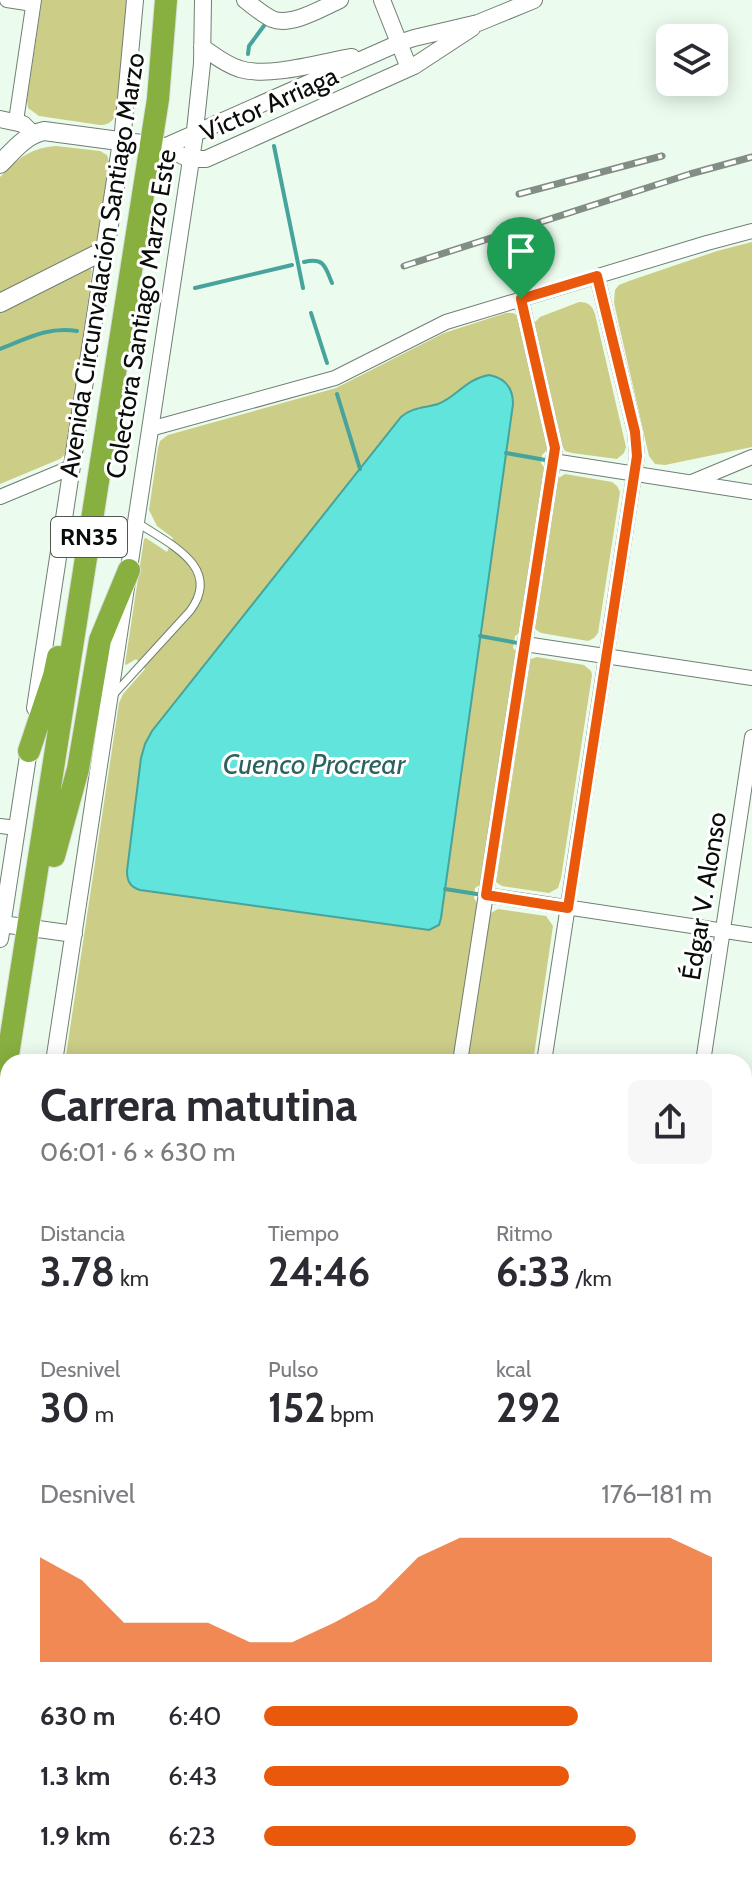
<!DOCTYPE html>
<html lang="es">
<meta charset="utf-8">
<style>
:root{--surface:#fff;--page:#f7f7f7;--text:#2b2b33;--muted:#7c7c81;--accent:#ea580c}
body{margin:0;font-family:Cabin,sans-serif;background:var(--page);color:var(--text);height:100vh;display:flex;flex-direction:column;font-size:30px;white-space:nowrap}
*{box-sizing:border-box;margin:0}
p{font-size:26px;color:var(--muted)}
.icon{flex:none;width:44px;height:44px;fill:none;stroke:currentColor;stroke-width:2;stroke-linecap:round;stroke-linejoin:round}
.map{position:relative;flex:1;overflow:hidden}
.panel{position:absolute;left:0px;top:1054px;width:752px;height:828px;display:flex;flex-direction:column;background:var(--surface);border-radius:24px 24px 0 0;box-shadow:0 4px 20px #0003}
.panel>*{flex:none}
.controls{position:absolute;left:656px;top:24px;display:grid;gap:16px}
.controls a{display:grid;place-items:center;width:72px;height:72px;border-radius:12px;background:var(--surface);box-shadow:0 4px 20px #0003;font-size:40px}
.pin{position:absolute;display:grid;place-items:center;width:68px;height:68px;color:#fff;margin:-82px -34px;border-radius:50% 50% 50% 0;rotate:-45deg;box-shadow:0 0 8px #0007}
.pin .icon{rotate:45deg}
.round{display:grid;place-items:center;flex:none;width:84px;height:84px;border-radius:12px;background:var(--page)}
.head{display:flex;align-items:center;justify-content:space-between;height:136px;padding:0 40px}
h1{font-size:44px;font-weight:800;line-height:60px}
.figures{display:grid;grid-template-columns:repeat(3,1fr);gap:12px;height:136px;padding:8px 40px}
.figures div{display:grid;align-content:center}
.figures b{font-size:40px;font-weight:800}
.figures small{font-size:22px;font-weight:400}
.figures p{font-size:22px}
.chart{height:224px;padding:16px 40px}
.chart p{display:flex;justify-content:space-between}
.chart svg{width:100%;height:144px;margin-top:8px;fill:var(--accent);opacity:.7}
ul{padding:0 40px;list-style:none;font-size:26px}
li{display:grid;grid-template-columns:128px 96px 1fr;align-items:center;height:60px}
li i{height:20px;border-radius:10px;background:var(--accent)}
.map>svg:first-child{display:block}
</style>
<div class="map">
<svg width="752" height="1882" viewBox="0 0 752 1882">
<rect width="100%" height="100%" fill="#ebfbed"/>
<!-- green -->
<path fill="#cccd87" d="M42 0H127L117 108C115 118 112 125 100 125L39 116 28 108 27 100Z
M56 146 100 151 107 155 110 165 96 243 92 247 0 294V177C18 159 29 148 56 146Z
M752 242V447L665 465 655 464 649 456 614 303 615 290 619 285 629 281 717 251Z
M88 268H90L92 271 67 452 60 459 0 484V312Z
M579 302C588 302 592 305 595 314L626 447 624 453 617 459 572 453 565 451 560 442 533 324 540 317Z
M506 313H513L518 316 551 446 542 455 541 463 547 471 522 631 515 636 513 648 518 654 483 883 475 888 474 898 479 906 455 1062H65L119 703 123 694 145 669 136 659 126 665 125 664 144 539 146 538 167 552 173 538 157 526 149 510 158 448 160 441 168 435 336 388 444 333Z
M565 474 612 482 617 486 620 492 598 633 594 638 588 641 541 633 535 629 533 623 557 479Z
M537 657 584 665 591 671 592 675 561 878 558 888 549 893 502 886 496 882 494 876 527 664 531 659Z
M498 909 546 916 553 926 533 1062H464L489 914Z
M277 1874H355L349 1882H276Z"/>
<!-- water -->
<path fill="#61e4db" stroke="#46a49c" stroke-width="2" d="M489 375C505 378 513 388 513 404L441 918 439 925 429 930 140 890C130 887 127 881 127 871L141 758 145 744 152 731 401 417C412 407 425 408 438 404 457 397 465 379 489 375Z"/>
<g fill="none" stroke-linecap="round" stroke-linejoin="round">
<!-- stream -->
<path stroke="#46a49c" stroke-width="4" d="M248 54 249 46 266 23
M274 146 303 288
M304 262C325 257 325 267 332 283
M195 288 292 265
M311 313 327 363
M0 349C26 339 48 326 77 331
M337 394 360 469
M506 453 551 461
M480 636 523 644
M445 889 483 895"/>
<!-- service casing -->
<g stroke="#717f73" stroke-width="9">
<path id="service" d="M115 693 190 611C223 567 169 544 138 523"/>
</g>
<!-- minor casing -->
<g stroke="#717f73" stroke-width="16">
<path id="minor" d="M7 0 33 4
M16 121 34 0
M150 429 335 378 446 322 707 243 752 231
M553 461 752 492
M692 482 752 457
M0 497 72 467
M525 644 752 678
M0 826 17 828
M486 895 752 935
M460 1062 555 448 521 299
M544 1062 637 456 635 432 597 276
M703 1062 752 737
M744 1186 752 1188
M744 1233 752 1234
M0 1667 8 1669
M8 1882 9 1874
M109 1882 110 1874
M266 1882 267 1874
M361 1882 368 1874"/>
</g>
<!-- tertiary casing -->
<g stroke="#717f73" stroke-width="18">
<path id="tertiary" d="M245 0C253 6 262 14 272 19 291 27 322 8 340 0
M382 0 409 68
M202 47C214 55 226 65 240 69 269 78 322 62 352 57
M0 119 23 124 33 134
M122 142 135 0
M164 147 399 43 414 38 478 23 534 0
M164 147 189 159H206L414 66 472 28
M35 708 105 250
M2 924 74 934
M0 939 30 743
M54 1062 194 140 202 64 203 0
M0 1421 8 1368"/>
</g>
<!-- secondary casing -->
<g stroke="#717f73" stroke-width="20">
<path id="secondary" d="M0 164C13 151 25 135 44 131L164 147
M0 303 105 250 122 142"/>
</g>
<!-- trunk casing -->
<g stroke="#dcdddd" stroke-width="24">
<path id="trunk" d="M29 751 54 676 58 657
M54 856 78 769 100 640 129 570
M0 1106 158 99 166 0
M0 1204 8 1153"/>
</g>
<!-- service -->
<use href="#service" stroke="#fff" stroke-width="7"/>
<!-- minor -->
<use href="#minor" stroke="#fff" stroke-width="14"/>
<!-- tertiary -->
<use href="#tertiary" stroke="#fff" stroke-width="16"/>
<!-- secondary -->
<use href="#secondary" stroke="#fff" stroke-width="18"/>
<!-- trunk -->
<use href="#trunk" stroke="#88b040" stroke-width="22"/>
<!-- rail casing -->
<g stroke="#828d83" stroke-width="7">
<path id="rail" d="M519 194 662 156
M404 266 690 174 752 157"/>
</g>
<!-- rail -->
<use href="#rail" stroke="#fff" stroke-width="4" stroke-dasharray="12" stroke-linecap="butt"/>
</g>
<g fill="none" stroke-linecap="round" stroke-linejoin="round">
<!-- route casing -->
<g stroke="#fff" stroke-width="16">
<path id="route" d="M597 276 635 432 637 456 568 908 486 895 555 448 521 299Z"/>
</g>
<!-- route -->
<use href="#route" stroke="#ea580c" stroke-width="10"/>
</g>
<g text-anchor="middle" stroke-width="6" stroke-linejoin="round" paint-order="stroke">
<!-- shield labels -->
<rect fill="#fff" stroke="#525653" stroke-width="2" x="51" y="517" width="76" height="40" rx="6"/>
<g font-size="24" font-weight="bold" fill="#080d09">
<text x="89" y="545">RN35</text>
</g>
<!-- street labels -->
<g font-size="26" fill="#080d09" stroke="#fff">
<text transform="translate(269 104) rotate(-24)" y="9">Víctor Arriaga</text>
<text transform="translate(102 265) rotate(-81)" y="9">Avenida Circunvalación Santiago Marzo</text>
<text transform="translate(141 314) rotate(-81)" y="9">Colectora Santiago Marzo Este</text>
<text transform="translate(704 896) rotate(-81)" y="9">Édgar V. Alonso</text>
</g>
<!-- water labels -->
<g font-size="28" font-style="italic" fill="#2b625e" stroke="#fff">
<text x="314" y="774">Cuenco Procrear</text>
</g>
</g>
</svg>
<div class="controls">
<a><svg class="icon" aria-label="layers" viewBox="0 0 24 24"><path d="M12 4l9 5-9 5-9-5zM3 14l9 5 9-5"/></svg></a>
</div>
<div class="pin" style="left:521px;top:299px;background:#1e9e55"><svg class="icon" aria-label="arrive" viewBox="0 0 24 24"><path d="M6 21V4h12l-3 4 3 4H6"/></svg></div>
<section class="panel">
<div class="head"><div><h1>Carrera matutina</h1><p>06:01 · 6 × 630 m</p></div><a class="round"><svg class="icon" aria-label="share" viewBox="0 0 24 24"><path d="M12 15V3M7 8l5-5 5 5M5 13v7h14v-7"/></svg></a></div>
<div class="figures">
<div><p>Distancia</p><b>3.78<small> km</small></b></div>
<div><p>Tiempo</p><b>24:46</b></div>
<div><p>Ritmo</p><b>6:33<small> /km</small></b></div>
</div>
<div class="figures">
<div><p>Desnivel</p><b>30<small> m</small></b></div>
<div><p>Pulso</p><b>152<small> bpm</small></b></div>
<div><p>kcal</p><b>292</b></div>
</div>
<div class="chart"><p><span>Desnivel</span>176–181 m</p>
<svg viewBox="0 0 160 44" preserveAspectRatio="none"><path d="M0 44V12L10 19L20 32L30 32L40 32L50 38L60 38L70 32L80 25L90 12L100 6L110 6L120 6L130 6L140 6L150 6L160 12V44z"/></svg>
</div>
<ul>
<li><b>630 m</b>6:40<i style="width:70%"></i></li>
<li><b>1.3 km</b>6:43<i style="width:68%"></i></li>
<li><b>1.9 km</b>6:23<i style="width:83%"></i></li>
</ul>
</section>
</div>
